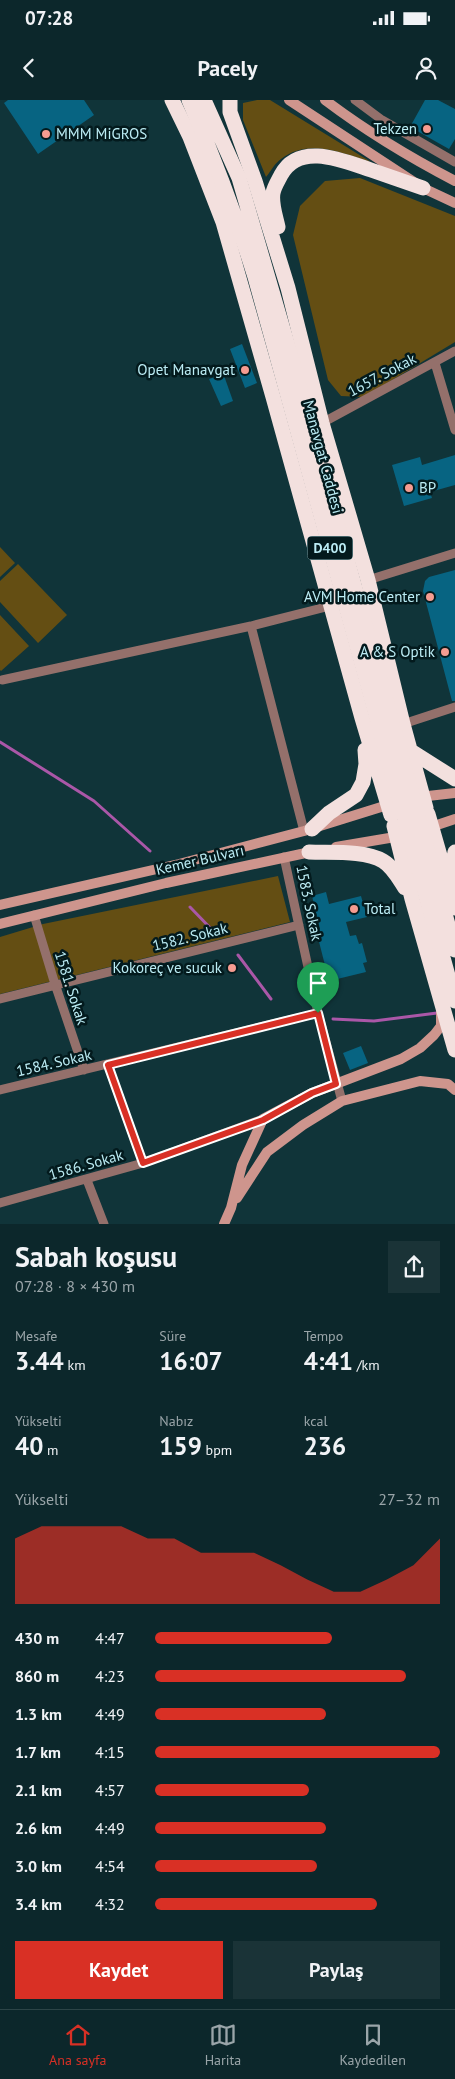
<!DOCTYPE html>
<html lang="tr">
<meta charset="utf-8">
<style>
:root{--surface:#0c272b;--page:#1a3337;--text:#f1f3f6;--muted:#9aa5a9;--line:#2c4447;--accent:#d93025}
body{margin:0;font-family:"PT Sans",sans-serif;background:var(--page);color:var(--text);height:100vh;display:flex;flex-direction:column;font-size:19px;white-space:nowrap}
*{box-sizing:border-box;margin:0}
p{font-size:16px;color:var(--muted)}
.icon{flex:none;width:28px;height:28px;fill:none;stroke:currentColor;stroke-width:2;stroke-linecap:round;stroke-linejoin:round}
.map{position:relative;height:1124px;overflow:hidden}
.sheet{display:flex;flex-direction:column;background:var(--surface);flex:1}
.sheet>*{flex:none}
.pin{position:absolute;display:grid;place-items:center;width:42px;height:42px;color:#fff;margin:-51px -21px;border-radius:50% 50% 50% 0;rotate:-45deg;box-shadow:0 0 5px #0007}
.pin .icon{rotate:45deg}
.round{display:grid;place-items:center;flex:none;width:52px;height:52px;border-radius:0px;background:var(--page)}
.summary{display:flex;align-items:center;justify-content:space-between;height:85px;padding:0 15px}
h1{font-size:28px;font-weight:700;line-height:38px}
.stats{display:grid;grid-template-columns:repeat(3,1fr);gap:8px;height:85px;padding:5px 15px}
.stats div{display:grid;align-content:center}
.stats b{font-size:25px;font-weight:700}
.stats small{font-size:14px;font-weight:400}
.stats p{font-size:14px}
.chart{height:140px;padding:10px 15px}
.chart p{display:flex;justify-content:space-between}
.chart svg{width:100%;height:90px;margin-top:5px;fill:var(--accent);opacity:.7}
.cta{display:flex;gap:10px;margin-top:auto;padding:10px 15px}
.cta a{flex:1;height:58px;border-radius:0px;background:var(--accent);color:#fff;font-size:20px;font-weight:700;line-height:58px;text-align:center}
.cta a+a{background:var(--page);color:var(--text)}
ul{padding:0 15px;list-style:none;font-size:16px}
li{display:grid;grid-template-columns:80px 60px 1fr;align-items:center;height:38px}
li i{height:12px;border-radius:6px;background:var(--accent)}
.status{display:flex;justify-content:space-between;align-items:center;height:35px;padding:0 25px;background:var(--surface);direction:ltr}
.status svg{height:14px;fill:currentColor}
header{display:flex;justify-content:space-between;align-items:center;height:65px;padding:0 15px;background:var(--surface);font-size:22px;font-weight:700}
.dock{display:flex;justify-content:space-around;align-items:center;height:70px;border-top:1px solid var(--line);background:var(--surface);font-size:14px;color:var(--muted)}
.dock a{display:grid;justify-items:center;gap:2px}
.dock .on{color:var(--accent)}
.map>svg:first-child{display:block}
</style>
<div class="status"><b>07:28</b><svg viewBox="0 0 49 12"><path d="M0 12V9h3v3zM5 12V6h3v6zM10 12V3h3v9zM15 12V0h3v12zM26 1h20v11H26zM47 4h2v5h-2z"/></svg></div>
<header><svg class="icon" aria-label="back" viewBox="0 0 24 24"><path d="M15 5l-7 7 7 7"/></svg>Pacely<svg class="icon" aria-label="person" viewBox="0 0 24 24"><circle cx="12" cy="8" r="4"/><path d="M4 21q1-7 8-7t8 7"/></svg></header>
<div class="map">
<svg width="455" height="1124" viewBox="0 0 455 1124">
<rect width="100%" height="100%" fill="#103439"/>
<!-- green -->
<path fill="#644e13" d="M257 0H270L371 62C341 53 309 38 281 59 275 63 271 71 266 77L243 20V3Z
M360 78 455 116V242L364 297 341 296 328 280 293 135 300 106 325 81Z
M0 447 15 463 0 477Z
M18 464 67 515 38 543 0 502V481Z
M0 515 29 546 1 571 0 570Z
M278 776 290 822 0 894V837L43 824Z"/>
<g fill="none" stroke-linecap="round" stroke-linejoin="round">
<!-- stream -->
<path stroke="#aa57a8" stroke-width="3" d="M0 642 94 701 150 751
M190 807 218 836
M238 855 271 899
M333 919 374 921 437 913"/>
</g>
<!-- building -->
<path fill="#076482" d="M8 0H84L94 15 38 54 4 3Z
M425 0H438L455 9V39L449 49 410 27Z
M242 244 257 283 245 288 230 249Z
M222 270 233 301 221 306 209 279 215 277 213 273Z
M455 355V385L430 392 432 398 404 406 392 365 420 357 422 365Z
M455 470V601H452L423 491 425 481 429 477Z
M326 792 329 804 361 796 367 817 346 822 350 836 356 835 359 844 362 843 367 862 363 863 366 872 329 881 316 830 320 829 312 796Z
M361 946 368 963 350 970 343 953Z"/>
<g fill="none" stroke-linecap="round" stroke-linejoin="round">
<!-- street -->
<path stroke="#94706b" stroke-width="9" d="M355 0 382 20 455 62
M435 263 455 330
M322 323 455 251
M368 480 455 453
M251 526 304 731
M2 580 251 526 330 506
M403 624 455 607
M284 757 318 913 342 1001
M34 815 54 881 84 970
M0 899 299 825
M108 965 143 1063
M0 990 318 913
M87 1080 104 1124
M0 1103 143 1063 263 1019"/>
<!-- secondary -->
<path stroke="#ce958d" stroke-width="10" d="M289 0 423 88 455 103
M325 0C366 31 409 57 455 81
M419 697 455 693
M428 728 455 719
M336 747 401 736
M0 805 179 764 304 731 394 703
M0 824 166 783 315 751
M237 1098 267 1052 303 1025 342 1001 420 981 448 984 455 990
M224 1124 231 1108 242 1065 263 1019 312 993 401 959 420 948 434 935 441 926V913"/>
<!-- highway -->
<path stroke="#f3e0de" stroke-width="15" d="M172 0 190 37 223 122 273 297 362 618 391 715
M230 0V12L255 81 288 188 322 323 368 480 403 624 426 708
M278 127C276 117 271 104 273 93 274 87 278 81 281 75 299 41 344 61 371 70 388 76 406 82 423 88
M411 651 455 679
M428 714 455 808
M394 726 412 799 455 950
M312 729 329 713 356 695 363 682 366 664 365 650
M309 752C330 753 365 750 383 761 393 767 399 779 405 788
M450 784 455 752"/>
<!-- highway-bridge -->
<path stroke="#f3e0de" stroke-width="15" d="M189 0C214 58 236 116 255 177L455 901
M204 0 239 78 290 253 455 850"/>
</g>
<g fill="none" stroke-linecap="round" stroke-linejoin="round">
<!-- route casing -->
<g stroke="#fff" stroke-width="10">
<path id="route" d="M318 913 336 984 312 993 263 1020 143 1063 108 965Z"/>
</g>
<!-- route -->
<use href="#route" stroke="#d93025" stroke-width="6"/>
</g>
<!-- markers -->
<g fill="#f59c91" stroke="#031a1d" stroke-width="2">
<circle cx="427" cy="29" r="5"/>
<circle cx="46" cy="34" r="5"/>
<circle cx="245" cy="270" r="5"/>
<circle cx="409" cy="388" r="5"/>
<circle cx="430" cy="497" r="5"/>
<circle cx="445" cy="552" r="5"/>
<circle cx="354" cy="809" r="5"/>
<circle cx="232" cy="868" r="5"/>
</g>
<g text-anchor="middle" stroke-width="5" stroke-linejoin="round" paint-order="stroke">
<!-- shield labels -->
<rect fill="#031a1d" stroke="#84adb4" stroke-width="1" x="307.5" y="436.5" width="45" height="23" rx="4"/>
<g font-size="14" font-weight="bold" fill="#bbecf4">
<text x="330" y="453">D400</text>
</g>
<!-- poi labels -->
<g font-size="15" fill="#bbecf4" stroke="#031a1d" text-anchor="end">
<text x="417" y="34">Tekzen</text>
<text x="56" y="39" text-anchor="start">MMM MiGROS</text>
<text x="235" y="275">Opet Manavgat</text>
<text x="419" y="393" text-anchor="start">BP</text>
<text x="420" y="502">AVM Home Center</text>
<text x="435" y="557">A &amp; S Optik</text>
<text x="364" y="814" text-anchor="start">Total</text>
<text x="222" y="873">Kokoreç ve sucuk</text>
</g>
<!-- street labels -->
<g font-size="15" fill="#bbecf4" stroke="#031a1d">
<text transform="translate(382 275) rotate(-28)" y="5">1657. Sokak</text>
<text transform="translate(323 357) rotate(75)" y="5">Manavgat Caddesi</text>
<text transform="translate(200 760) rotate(-13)" y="5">Kemer Bulvarı</text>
<text transform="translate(309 803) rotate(78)" y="5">1583. Sokak</text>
<text transform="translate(190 837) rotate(-14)" y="5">1582. Sokak</text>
<text transform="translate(71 888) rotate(72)" y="5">1581. Sokak</text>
<text transform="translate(54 963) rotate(-13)" y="5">1584. Sokak</text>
<text transform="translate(86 1065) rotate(-16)" y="5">1586. Sokak</text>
</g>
</g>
</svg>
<div class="pin" style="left:318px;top:913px;background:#1e9e55"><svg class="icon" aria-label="arrive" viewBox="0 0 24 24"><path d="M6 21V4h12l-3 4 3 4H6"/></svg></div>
</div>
<section class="sheet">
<div class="summary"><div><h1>Sabah koşusu</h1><p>07:28 · 8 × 430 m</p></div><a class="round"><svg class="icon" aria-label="share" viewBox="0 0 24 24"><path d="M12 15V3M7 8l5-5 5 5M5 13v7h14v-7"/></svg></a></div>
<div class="stats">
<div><p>Mesafe</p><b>3.44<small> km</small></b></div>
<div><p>Süre</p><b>16:07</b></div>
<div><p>Tempo</p><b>4:41<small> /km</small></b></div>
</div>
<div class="stats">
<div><p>Yükselti</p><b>40<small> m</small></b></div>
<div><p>Nabız</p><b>159<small> bpm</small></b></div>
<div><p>kcal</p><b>236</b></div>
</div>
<div class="chart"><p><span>Yükselti</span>27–32 m</p>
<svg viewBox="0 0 160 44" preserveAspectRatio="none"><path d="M0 44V12L10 6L20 6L30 6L40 6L50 12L60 12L70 19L80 19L90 19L100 25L110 32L120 38L130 38L140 32L150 25L160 12V44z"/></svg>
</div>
<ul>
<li><b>430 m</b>4:47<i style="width:62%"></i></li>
<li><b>860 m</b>4:23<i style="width:88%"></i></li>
<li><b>1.3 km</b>4:49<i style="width:60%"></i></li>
<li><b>1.7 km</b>4:15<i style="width:100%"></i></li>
<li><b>2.1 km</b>4:57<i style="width:54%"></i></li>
<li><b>2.6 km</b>4:49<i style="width:60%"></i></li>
<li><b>3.0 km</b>4:54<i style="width:57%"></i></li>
<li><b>3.4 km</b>4:32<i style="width:78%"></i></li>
</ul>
<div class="cta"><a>Kaydet</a><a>Paylaş</a></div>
</section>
<nav class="dock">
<a class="on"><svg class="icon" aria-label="home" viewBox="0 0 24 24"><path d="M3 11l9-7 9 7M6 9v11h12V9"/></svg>Ana sayfa</a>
<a><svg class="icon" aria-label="map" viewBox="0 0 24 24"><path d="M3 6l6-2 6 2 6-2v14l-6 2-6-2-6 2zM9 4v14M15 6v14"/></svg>Harita</a>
<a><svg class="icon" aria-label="saved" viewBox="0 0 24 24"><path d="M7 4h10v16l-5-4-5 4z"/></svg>Kaydedilen</a>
</nav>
